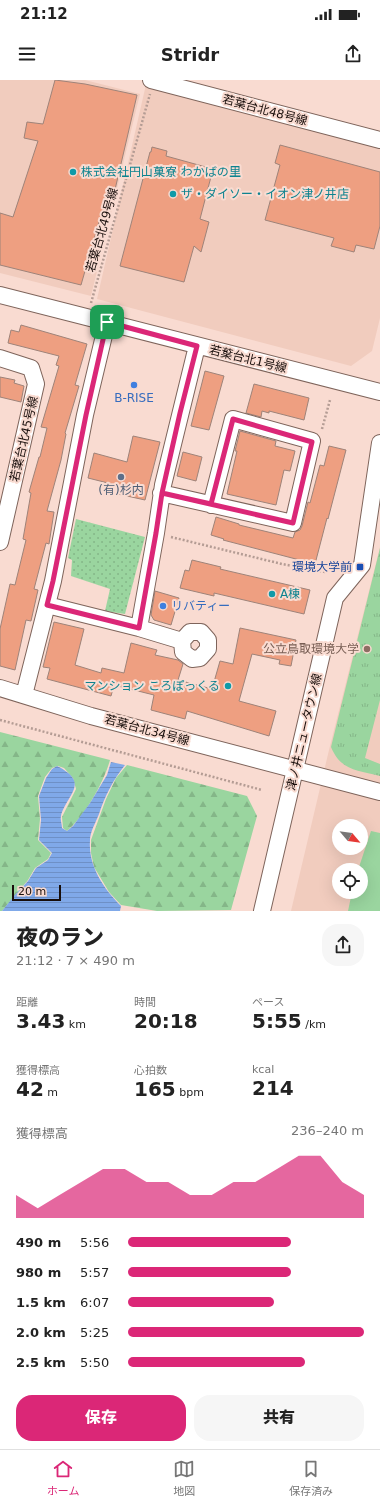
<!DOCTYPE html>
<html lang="ja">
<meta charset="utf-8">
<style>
:root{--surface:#fff;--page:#f6f6f6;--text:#222;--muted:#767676;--line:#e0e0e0;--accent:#db2777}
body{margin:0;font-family:"DejaVu Sans","Noto Sans JP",sans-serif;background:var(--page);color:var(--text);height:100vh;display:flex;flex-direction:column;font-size:15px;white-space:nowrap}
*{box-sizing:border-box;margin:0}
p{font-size:13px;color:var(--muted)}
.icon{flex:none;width:22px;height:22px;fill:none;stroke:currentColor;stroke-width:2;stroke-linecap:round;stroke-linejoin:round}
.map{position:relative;height:831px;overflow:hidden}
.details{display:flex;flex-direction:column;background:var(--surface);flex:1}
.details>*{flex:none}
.needle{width:26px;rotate:119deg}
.controls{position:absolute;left:332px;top:739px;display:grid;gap:8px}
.controls a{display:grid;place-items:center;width:36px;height:36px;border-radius:50%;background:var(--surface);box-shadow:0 4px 16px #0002;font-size:20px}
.scale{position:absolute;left:12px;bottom:10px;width:49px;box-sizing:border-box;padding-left:4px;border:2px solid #180e0b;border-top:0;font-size:11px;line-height:14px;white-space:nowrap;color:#180e0b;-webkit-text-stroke:3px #f9dbd1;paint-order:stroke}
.pin{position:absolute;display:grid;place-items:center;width:34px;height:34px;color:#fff;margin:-17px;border-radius:8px;box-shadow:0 2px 6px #0006}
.round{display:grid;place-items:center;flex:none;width:42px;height:42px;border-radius:16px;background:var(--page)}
.summary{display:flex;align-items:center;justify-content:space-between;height:68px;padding:0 16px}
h1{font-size:22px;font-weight:800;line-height:30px}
.metrics{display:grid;grid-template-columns:repeat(3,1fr);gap:6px;height:68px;padding:4px 16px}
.metrics div{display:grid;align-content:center}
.metrics b{font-size:20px;font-weight:800}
.metrics small{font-size:11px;font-weight:400}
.metrics p{font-size:11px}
.chart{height:112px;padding:8px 16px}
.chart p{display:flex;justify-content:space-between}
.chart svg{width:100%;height:72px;margin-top:4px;fill:var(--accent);opacity:.7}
.action{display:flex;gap:8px;margin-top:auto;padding:8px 16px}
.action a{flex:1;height:46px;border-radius:16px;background:var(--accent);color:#fff;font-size:16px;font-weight:800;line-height:46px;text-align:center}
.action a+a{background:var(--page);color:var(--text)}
ul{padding:0 16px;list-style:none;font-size:13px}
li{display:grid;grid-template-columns:64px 48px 1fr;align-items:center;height:30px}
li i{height:10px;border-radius:5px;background:var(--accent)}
.status{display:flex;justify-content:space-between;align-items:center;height:28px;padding:0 20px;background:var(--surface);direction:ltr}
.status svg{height:11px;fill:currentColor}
header{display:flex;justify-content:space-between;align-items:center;height:52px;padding:0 16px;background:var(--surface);font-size:18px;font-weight:800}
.tab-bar{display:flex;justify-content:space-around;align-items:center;height:56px;border-top:1px solid var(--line);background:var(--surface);font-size:11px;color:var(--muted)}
.tab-bar a{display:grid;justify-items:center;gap:2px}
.tab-bar .selected{color:var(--accent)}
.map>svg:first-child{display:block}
</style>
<div class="status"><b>21:12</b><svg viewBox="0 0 49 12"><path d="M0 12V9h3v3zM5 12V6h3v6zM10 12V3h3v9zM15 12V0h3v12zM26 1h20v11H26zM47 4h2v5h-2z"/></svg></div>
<header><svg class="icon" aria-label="menu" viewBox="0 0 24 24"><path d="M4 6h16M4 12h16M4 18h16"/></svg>Stridr<svg class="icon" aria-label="share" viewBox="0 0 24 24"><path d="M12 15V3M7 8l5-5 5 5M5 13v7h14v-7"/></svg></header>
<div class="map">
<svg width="380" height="831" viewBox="0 0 380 831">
<defs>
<pattern id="grass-tufts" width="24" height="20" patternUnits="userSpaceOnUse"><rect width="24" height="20" fill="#9ad59f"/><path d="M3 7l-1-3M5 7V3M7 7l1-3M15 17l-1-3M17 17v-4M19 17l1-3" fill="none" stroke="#84b688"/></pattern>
<pattern id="forest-firs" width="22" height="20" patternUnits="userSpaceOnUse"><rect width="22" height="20" fill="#9ad59f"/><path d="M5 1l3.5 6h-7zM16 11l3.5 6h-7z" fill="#84b688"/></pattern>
<pattern id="park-dots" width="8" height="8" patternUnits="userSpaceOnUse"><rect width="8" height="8" fill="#9ad59f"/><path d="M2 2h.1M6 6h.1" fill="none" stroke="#84b688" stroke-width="1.8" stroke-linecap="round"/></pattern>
<pattern id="water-rules" width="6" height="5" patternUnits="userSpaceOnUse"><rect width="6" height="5" fill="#80a9e9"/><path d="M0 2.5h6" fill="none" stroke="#6e90c6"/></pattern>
</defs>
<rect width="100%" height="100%" fill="#f9dbd1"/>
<!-- built -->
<path fill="#f1ccbe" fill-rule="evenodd" d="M0 0H85L140 14 91 216 0 193Z
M147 0 380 65V238L372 271 351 286 97 219Z
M380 467V831H291L329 670ZM339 746H361V768H339ZM339 790H361V812H339Z"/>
<!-- grass -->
<path fill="url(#grass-tufts)" d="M380 468V620L365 678 380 684V696C357 690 341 691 331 667Z"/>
<!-- forest -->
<path fill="url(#forest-firs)" d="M0 652 110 680C104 702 85 736 67 751L63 748 62 737 76 709 73 698 64 688 58 686 52 688 45 697 38 716 40 739 38 760 51 773 48 779 35 788 28 800 2 831H0Z
M127 685 247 716 257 736 231 830 157 831 121 825 109 812 94 787 91 773V760L106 719 116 698Z"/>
<!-- park -->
<path fill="url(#park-dots)" d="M76 439 145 457 125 534 105 531 110 509 71 496 72 480 68 478Z"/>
<!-- garden -->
<path fill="#9ad59f" d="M371 751 380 753V831H348L352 812H361V790H358Z"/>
<!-- water -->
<path fill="url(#water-rules)" d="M111 682 125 685C113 700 105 716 99 734 96 742 90 752 90 760 88 786 104 809 121 826L120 831H2L14 816 28 801 36 788 48 780 52 773 39 760 41 740 39 716 46 698 52 689 57 686C91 703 67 714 61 736 60 739 62 744 62 748L67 751 73 746 90 723 107 695Z"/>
<!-- building -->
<path fill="#ee9f81" stroke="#9e8379" d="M55 0 85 4 137 15 107 144 99 142 81 205 0 185V133L13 137 38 61 24 58 27 42 43 44Z
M280 65 380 92V146L374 169 356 165 354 172 331 166 334 158 265 140 280 85 275 83Z
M152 67 167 71 166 76 213 89 200 139 209 142 201 172 194 166 184 202 120 186 150 72H151Z
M21 245 87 264 75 305 79 306 65 353 66 354 61 380 47 431 54 432 49 464 46 463 34 509 38 510 31 541 26 540 15 590 0 586V549L10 504 15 505 26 460 23 459 31 413 29 412 39 377H40L47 348 41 347 59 286 56 285 59 276 8 263 11 250 19 252Z
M205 291 224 296 209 350 191 346Z
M0 297 15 300 14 303 24 306 21 322 0 317Z
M254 304 309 318 304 340 269 331V333L262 331 261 337 246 333Z
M240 351 276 361 275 366 295 371 290 391 284 390 276 425 227 414 237 371H235Z
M133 356 160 362 145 420 118 414 120 406 88 398 94 373 127 382Z
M329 366 346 370 328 439 327 438 315 484 223 460 224 459 211 455 216 437 239 444V445L293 458 295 452 300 450 302 446 308 422 310 423 320 385 324 386Z
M183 372 202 377 196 401 177 396Z
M192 480 221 487 220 489 310 510 304 534 214 513V516L180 508 185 490 189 491Z
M155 511 179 518 171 545 154 540 151 535Z
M54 542 84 549 75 585 101 593 102 588 124 593 131 563 157 570 155 575 178 580 183 584 178 600 212 609 220 581 233 584 240 548 296 560 291 586 279 584 280 580 252 574 239 621 276 631 269 656 187 631 185 639 151 630 154 615 114 605 111 616 47 599 50 588 43 587Z"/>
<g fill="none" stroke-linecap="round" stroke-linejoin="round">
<!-- minor casing -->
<g stroke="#7e645b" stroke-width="18">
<path id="minor" d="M151 0 380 60
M0 215 380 312
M0 278 31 288 36 304 0 462
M161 413 293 443 312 361 233 339 211 425
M47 525 139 548 182 561 190 552H201L208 560V569L200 578 192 579 183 572 182 561
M139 548 156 453 163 405 197 266
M0 608 91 636 380 712
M24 615 53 501 85 335 107 243
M262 831 335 518 362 485 380 363"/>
</g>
<!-- path -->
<path stroke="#b49c94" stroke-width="2.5" stroke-dasharray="2 2" stroke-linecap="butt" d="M91 223 150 14
M322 349 330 320
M171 457 282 484 325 492
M0 640 262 710"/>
<!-- minor -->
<use href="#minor" stroke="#fff" stroke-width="16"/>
</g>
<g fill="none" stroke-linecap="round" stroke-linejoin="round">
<!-- route casing -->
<g stroke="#fff" stroke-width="8">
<path id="route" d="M107 242 197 266 180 333 162 413 211 424 233 339 312 362 293 443 162 413 156 453 139 548 47 525 53 501 86 335 107 242"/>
</g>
<!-- route -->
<use href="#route" stroke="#db2777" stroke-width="5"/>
</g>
<!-- markers -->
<g fill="#0f9aa8" stroke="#f9dbd1" stroke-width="1.5">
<circle cx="73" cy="92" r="4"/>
<circle cx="173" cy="114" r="4"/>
<circle cx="272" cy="514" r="4"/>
<circle cx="228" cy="606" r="4"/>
</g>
<g fill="#3f7fe0" stroke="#f9dbd1" stroke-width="1.5">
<circle cx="134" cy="305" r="4"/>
<circle cx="163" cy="526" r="4"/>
</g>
<circle fill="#5c6f8a" stroke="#f9dbd1" stroke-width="1.5" cx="121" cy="397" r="4"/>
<rect fill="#1a4fb4" stroke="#f9dbd1" stroke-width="1.5" x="356" y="483" width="8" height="8" rx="2"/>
<circle fill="#8d6e63" stroke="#f9dbd1" stroke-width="1.5" cx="367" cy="569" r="4"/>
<g text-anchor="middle" stroke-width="4" stroke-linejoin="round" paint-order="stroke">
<!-- street labels -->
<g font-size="12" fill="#180e0b" stroke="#f9dbd1">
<text transform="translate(265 30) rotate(15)" y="4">若葉台北48号線</text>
<text transform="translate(102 150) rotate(-74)" y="4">若葉台北49号線</text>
<text transform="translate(248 279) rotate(14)" y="4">若葉台北1号線</text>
<text transform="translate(24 359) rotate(-77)" y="4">若葉台北45号線</text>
<text transform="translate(147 650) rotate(15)" y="4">若葉台北34号線</text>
<text transform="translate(304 652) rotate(-77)" y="4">津ノ井ニュータウン線</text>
</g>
<!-- culture labels -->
<g font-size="12" fill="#0d838f" stroke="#f9dbd1" text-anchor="start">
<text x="81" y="96">株式会社円山菓寮 わかばの里</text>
<text x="181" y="118">ザ・ダイソー・イオン津ノ井店</text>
<text x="280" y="518">A棟</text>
<text x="220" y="610" text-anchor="end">マンション ころぽっくる</text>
</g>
<!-- shop labels -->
<g font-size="12" fill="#366cbe" stroke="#f9dbd1">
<text x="134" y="322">B-RISE</text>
<text x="171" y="530" text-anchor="start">リバティー</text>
</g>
<!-- service labels -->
<g font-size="12" fill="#4e5e75" stroke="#f9dbd1">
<text x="121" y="414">(有)杉内</text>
</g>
<!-- transit labels -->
<g font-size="12" fill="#164399" stroke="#f9dbd1" text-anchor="end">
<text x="352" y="491">環境大学前</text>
</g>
<!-- education labels -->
<g font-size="12" fill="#785e54" stroke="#f9dbd1" text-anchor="end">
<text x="359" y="573">公立鳥取環境大学</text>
</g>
</g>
</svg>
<div class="controls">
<a><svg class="needle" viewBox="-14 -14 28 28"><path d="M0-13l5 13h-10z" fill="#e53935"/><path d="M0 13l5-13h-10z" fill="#767676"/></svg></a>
<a><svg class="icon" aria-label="locate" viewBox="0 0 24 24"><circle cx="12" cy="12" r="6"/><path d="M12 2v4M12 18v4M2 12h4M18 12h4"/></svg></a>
</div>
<div class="scale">20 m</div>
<div class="pin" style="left:107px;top:242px;background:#1e9e55"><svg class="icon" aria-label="arrive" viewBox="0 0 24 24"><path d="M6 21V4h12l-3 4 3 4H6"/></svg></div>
</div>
<section class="details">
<div class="summary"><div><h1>夜のラン</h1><p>21:12 · 7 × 490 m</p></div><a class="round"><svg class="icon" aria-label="share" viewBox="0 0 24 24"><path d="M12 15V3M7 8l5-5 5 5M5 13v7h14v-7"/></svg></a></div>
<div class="metrics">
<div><p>距離</p><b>3.43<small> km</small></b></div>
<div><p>時間</p><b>20:18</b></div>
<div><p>ペース</p><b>5:55<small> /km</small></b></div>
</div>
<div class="metrics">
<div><p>獲得標高</p><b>42<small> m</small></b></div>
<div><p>心拍数</p><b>165<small> bpm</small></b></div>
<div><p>kcal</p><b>214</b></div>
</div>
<div class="chart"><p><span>獲得標高</span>236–240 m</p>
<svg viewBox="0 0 160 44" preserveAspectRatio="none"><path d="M0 44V30L10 38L20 30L30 22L40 14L50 14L60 22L70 22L80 30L90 30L100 22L110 22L120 14L130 6L140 6L150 22L160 30V44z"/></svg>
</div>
<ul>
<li><b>490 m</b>5:56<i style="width:69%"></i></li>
<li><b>980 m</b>5:57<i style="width:69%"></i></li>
<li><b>1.5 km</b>6:07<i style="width:62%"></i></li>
<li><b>2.0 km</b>5:25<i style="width:100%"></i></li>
<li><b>2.5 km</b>5:50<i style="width:75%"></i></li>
</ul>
<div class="action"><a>保存</a><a>共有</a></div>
</section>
<nav class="tab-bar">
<a class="selected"><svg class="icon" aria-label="home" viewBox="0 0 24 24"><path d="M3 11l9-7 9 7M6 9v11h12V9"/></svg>ホーム</a>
<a><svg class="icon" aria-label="map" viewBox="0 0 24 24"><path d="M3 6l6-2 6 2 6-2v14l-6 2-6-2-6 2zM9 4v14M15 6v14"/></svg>地図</a>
<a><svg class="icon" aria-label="saved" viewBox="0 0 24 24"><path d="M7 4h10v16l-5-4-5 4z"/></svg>保存済み</a>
</nav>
